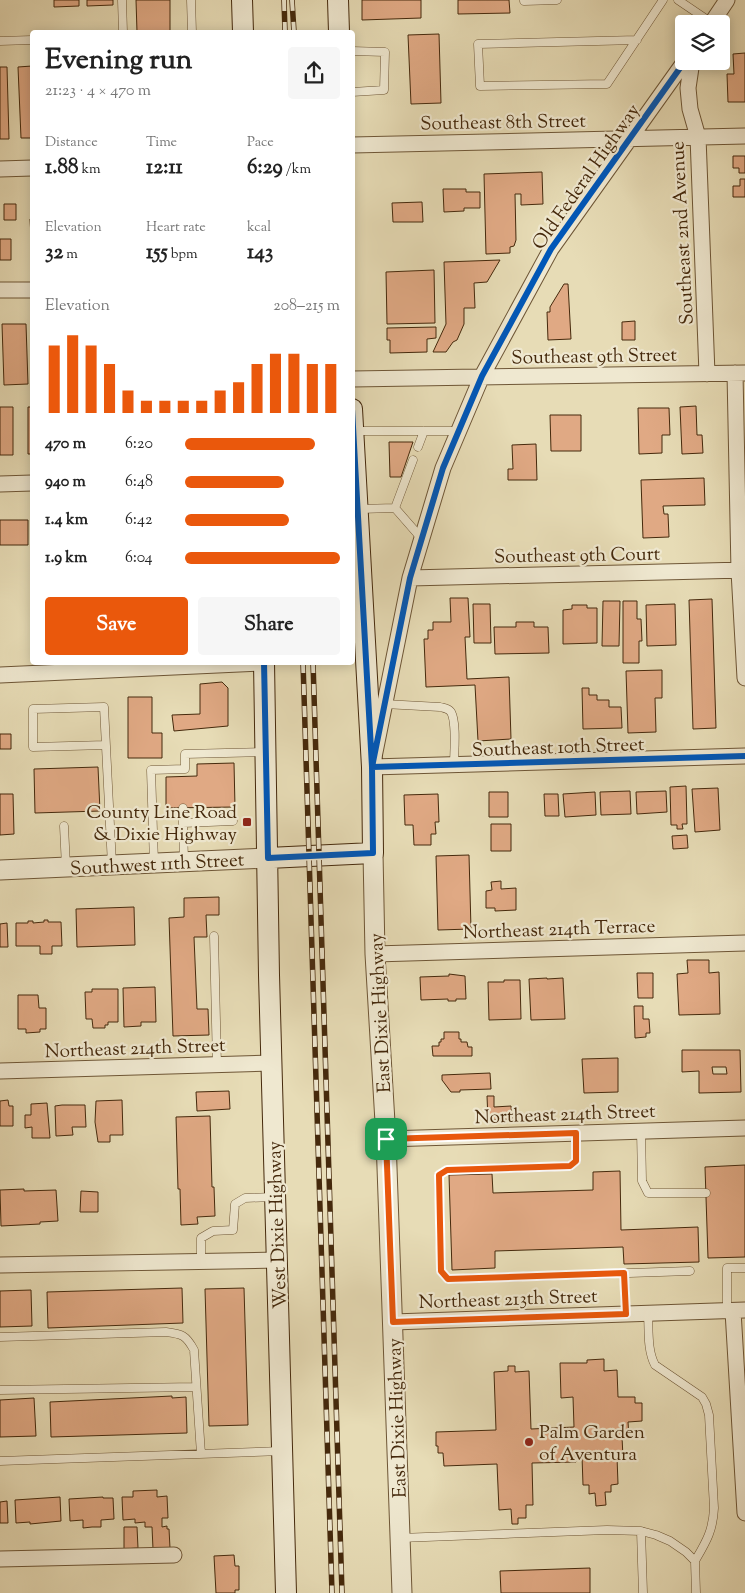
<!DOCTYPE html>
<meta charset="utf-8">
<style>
:root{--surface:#fff;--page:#f6f6f6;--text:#222;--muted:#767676;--accent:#ea580c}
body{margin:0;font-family:"Sorts Mill Goudy",serif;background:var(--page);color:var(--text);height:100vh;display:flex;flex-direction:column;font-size:19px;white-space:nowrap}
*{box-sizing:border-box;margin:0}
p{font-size:16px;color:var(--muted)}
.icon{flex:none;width:28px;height:28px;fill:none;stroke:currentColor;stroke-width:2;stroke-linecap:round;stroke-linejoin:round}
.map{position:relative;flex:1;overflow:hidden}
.drawer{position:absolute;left:30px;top:30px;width:325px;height:635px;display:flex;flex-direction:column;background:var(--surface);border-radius:5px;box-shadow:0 2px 12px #0003}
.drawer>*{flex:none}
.fabs{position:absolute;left:675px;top:15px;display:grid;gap:10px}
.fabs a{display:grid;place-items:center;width:55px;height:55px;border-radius:5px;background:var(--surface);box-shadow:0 2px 12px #0003;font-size:25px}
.pin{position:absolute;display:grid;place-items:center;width:42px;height:42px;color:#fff;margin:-21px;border-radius:10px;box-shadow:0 2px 8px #0006}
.round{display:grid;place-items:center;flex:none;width:52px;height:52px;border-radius:5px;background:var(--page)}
.summary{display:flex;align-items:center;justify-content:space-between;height:85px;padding:0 15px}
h1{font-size:28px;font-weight:700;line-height:38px}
.metrics{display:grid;grid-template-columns:repeat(3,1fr);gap:8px;height:85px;padding:5px 15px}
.metrics div{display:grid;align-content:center}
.metrics b{font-size:21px;font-weight:700}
.metrics small{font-size:14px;font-weight:400}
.metrics p{font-size:14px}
.chart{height:140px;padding:10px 15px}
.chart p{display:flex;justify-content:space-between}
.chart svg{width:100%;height:90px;margin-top:5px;stroke:var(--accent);stroke-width:6}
.action{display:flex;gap:10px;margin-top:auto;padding:10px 15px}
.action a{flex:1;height:58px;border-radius:5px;background:var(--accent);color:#fff;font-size:20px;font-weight:700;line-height:58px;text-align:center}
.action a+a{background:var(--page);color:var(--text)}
ul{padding:0 15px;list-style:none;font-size:16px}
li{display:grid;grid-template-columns:80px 60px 1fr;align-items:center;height:38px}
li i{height:12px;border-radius:6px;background:var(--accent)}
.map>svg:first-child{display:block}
</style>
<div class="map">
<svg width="745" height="1593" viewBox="0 0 745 1593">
<rect width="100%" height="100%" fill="#e7dcb6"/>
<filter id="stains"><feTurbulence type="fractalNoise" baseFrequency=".004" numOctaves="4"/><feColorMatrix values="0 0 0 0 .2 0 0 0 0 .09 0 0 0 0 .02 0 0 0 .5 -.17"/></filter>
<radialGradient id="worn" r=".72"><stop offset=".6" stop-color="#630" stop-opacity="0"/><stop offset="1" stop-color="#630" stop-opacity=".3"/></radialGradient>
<!-- building -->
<path fill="#e0a984" stroke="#45290c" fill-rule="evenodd" d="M54 0H79V6L54 7Z
M87 0H113V5L87 6Z
M136 0H170V32H137Z
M362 0H421V18L362 20Z
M458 0H509L510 13 458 14Z
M439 34 441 103 411 104 408 35Z
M745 53V102H728L727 74H734L733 54Z
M32 66V138H21L18 67Z
M0 67H7L9 139H0Z
M733 156H745V173H739V168H733Z
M542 172 543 204 521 205V194H515L516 240 514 246 510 247V253L486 254 484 174Z
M740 179H745V197H733V186H740Z
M443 189H466V192H480V208H464V211L444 212Z
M422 202 423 222H393L392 203Z
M4 204H16V220H4Z
M30 219H32V254Z
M0 239H11V260H0Z
M500 260 487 282 474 283 475 308H464V324L457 340 453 342 446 352H433L446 324 444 262Z
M434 270 435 323 387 324 386 272Z
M564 284H568L571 339 548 340 547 312H550V307Z
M635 321V340H622V322Z
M2 324H26L28 384 4 385Z
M436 327V338L427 339V352L390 353V340H387V328Z
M696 406 697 435H702L703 453 682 454 680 407Z
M0 407H13V455H0Z
M28 407H32V454H28Z
M638 408H669L670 435H662V453L639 454Z
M550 415H581V451H551Z
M389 442H413L401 477H390Z
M536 444 537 480H508V469H513L512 445Z
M704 478 705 505 663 506 664 514H668L669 537 643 538 641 480Z
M0 520H28V545H0Z
M450 598H468L470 637H465L467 679 509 677 511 739 478 741 475 685 426 687 424 639H428V630H433V622H451Z
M712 599 716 728 693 729 689 600Z
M603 601H620L619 646H602Z
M623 601H637V619H641L642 641H639V663H623Z
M473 604H490L491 643H474Z
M675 604 676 645 647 646 646 605Z
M572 605H587V608H597V643L563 644V610L572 609Z
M516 622H534V627H548L549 653 495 654 494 627H516Z
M662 670V698H655L656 732 628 733 626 671Z
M222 682 228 688V726L174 731 172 715 200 714V684Z
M582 688H589V695H597V700H609V707H621L622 728 583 729Z
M128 697H152V733H162V758H128Z
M0 734H11V749H0Z
M234 763 235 807 166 808V777L197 776V764Z
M98 767 100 811 35 813 34 769Z
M686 786 687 824H682L683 829H677V825H671L670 787Z
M718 788 720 830 695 832 692 789Z
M630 791 631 814 601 815 600 792Z
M666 791 667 812 637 814 636 792Z
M489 792H508V817H489Z
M595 792 596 815 565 817 563 794Z
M0 794H13L14 834 0 835Z
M438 794 439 822H435L436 834H431V845H414L413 825H405L404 795Z
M544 794H558L559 816H545Z
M491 824H511V851H491Z
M687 835 688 848 673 849 672 836Z
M469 855 471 929 438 930 436 856Z
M501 881V889L516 888V910L495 911V908H486V891L492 890 491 882Z
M219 897V915H206L207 937H194L197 1009H208L209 1035 173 1036 169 918 184 917V898Z
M134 907 135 945 77 947 76 909Z
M44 920H48V922H61L62 946H52V954H40V946H16V923H28V921H33V923L44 922Z
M7 923 8 947H0V924Z
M687 960H709V973L719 972 720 1014 679 1015 677 974 688 973Z
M637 973H653V998H638Z
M449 974 465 976 466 999H456V1001H448V999L421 1000 420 977 449 976Z
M547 978V979L563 978 565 1019 531 1020 529 979Z
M504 980H520L521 1019 489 1020 488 982H504Z
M155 987 156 1022H141V1026L124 1027 123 988Z
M92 989H118V1022H108V1025H105V1028H93L92 1019H86L85 992H92Z
M18 995H38L39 1008H46V1029H40V1032L26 1033V1029H18Z
M634 1006H643V1019H649L650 1033H646V1037L635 1038Z
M444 1032H459V1039H461V1042H467L468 1047H472V1056H433L432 1046H439V1042H441V1039H444Z
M682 1050H740L741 1092 699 1093V1071L682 1072ZM712 1067H726L727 1074H713Z
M618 1058V1092L584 1093 582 1059Z
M490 1073 491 1089 460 1090V1092H451L442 1080V1075Z
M229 1091 230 1109 197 1111 196 1092Z
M487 1096H494V1107L511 1106 512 1119 488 1120Z
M8 1100 9 1106H13V1126H0V1101Z
M122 1100 123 1135H110V1142H98L95 1122 96 1101Z
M47 1103 50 1138H32V1127L25 1128V1115H31V1104Z
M62 1105H85L86 1127H72L73 1135 56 1136 55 1106Z
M210 1116 212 1187H214L215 1216 197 1217 198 1224 181 1225 180 1189H178L176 1117Z
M745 1165V1257L708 1258 705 1167Z
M620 1171 621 1230 698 1227 699 1262 624 1264 623 1247 495 1251V1268L452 1270 449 1175 492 1174 493 1193 593 1190V1172Z
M24 1189V1191L56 1190 58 1221 40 1222V1224L1 1226 0 1190Z
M81 1191 98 1192V1212H80Z
M182 1288 183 1323 48 1328 47 1292Z
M244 1288 248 1425 209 1426 205 1289Z
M31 1290 32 1326 0 1327V1291Z
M604 1359V1371L617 1370 618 1397H635V1403H642V1421L628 1422 629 1437H622L623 1457H617L618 1484 611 1485V1492H605L606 1505 596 1506 595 1493 589 1494V1485H583L582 1456H576V1462L532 1463 533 1505H526V1518H518V1524H512L511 1509 499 1510 497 1464 444 1466 443 1453H438V1446H436V1432L496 1430 494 1372 508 1371V1366H515V1372L529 1371 531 1429 574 1427 573 1397 561 1398 560 1363H587V1360Z
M172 1396V1398L186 1397 187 1433 51 1437 50 1402Z
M34 1398 36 1436 0 1437V1400Z
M157 1490V1497L167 1496 168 1518H162V1527L167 1526V1529H169L170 1548 153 1549 152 1527H145V1522L135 1523V1519L123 1520 122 1497H133V1491Z
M60 1497 61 1521 30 1524V1522L16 1523 15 1500Z
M103 1497V1498H113L114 1519 101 1520V1527H92L83 1528V1520L70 1521 69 1499Z
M7 1501 8 1523H0V1502Z
M124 1527H137L138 1548 124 1549Z
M234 1555 235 1566H239V1590H235V1593H216L214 1556Z
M590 1568V1593H501L500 1571Z"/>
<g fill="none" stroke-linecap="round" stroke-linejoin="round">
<!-- service casing -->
<g stroke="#6e5636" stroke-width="9">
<path id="service" d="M122 0 123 32
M191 0 192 32
M678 0 712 23
M524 1 557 0
M637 40 478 44 480 86 607 84 663 0
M0 41 32 40
M352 51 385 52 384 90 352 92
M354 431H459
M418 447 424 431
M395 508 413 460
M395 508 422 539
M359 509 395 508
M384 704 440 707C444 708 448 708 451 712 457 723 454 752 454 765
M106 745 33 747V709L104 707 112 865
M183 808V823
M64 826 66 867
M184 862 183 823 233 821
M154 863 151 770 185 769V754L265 752
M214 936 217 1065
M641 1131 642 1181 648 1193H706
M576 1133V1161L570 1166 447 1170 439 1175 441 1271 448 1279 690 1271
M201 1261V1238L213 1231 233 1230 235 1204 245 1198 274 1197
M624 1273 626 1314
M727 1311V1268H745
M648 1313C649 1330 647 1350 655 1365L702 1397 706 1404 709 1415 714 1508C713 1531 706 1542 695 1561
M0 1337 166 1332C182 1334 186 1335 194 1350L201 1454
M0 1390 196 1387
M0 1461 282 1451
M641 1531 643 1593
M400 1538 607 1530 641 1531 656 1535 670 1541 686 1552 695 1561 696 1593"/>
</g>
<!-- minor casing -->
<g stroke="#6e5636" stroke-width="17">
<path id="minor" d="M711 24 727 0
M685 61 551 249 482 376 443 468 410 578 372 767 745 756
M692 61 688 88 690 109 698 137 707 374
M352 145 745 136
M0 169 32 168
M0 290H32
M735 373 739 571 745 678
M352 379 745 373
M0 484 32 483
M410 578 745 570
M0 675 264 663
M375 954 745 943
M0 1071 271 1063
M386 1139 745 1128
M0 1265 277 1260
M733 1311 745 1513
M393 1322 745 1310
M0 1559 174 1555"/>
</g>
<!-- tertiary casing -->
<g stroke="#6e5636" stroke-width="21">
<path id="tertiary" d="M373 853 375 954 386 1139 402 1593
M0 870 268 858"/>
</g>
<!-- secondary casing -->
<g stroke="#45290c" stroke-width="22">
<path id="secondary" d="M242 0 243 32
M338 0 339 32
M264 662 269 975 286 1593
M268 858 373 853 372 767 352 409"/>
</g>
<!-- service -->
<use href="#service" stroke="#efe8d0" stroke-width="8"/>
<!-- minor -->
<use href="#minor" stroke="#efe8d0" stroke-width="15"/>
<!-- tertiary -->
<use href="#tertiary" stroke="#efe8d0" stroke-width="19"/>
<!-- secondary -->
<use href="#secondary" stroke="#efe8d0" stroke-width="20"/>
<!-- rail casing -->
<g stroke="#45290c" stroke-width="5.5">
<path id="rail" d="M284 0 285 32
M292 0 294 32
M303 662 332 1593
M313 662 342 1593"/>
</g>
<!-- rail -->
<use href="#rail" stroke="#efe8d0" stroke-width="4" stroke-dasharray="11" stroke-linecap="butt"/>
<!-- cycleway casing -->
<g stroke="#efe8d0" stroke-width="9">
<path id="cycleway" d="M264 662 268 858 373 853 372 767 352 409
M372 767 410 578 443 468 482 376 551 249 685 61
M372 767 745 756"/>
</g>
<!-- cycleway -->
<use href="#cycleway" stroke="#0057b8" stroke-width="6"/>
</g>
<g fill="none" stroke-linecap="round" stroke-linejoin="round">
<!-- route casing -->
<g stroke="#fff" stroke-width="10">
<path id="route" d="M576 1133V1161L570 1166 447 1170 439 1175 441 1271 448 1279 624 1273 626 1314 393 1322 386 1139Z"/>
</g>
<!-- route -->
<use href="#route" stroke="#ea580c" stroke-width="6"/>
</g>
<!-- markers -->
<g fill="#8f2418" stroke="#efe8d0" stroke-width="2">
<rect x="242" y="817" width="10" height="10" rx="2.5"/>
<circle cx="529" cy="1442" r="5"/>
</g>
<g text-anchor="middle" stroke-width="4.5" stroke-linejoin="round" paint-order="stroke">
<!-- street labels -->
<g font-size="19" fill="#45290c" stroke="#efe8d0">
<text transform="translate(503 121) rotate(-1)" y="7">Southeast 8th Street</text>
<text transform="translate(585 176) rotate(-55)" y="7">Old Federal Highway</text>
<text transform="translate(681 233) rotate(-93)" y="7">Southeast 2nd Avenue</text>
<text transform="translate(594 355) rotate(-1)" y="7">Southeast 9th Street</text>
<text transform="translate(577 554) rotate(-1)" y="7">Southeast 9th Court</text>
<text transform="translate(558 746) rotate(-2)" y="7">Southeast 10th Street</text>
<text transform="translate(157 863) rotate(-3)" y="7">Southwest 11th Street</text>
<text transform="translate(559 928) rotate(-2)" y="7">Northeast 214th Terrace</text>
<text transform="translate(379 1013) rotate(-93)" y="7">East Dixie Highway</text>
<text transform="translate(135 1047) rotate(-2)" y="7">Northeast 214th Street</text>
<text transform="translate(565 1113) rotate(-2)" y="7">Northeast 214th Street</text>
<text transform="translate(276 1225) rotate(-92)" y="7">West Dixie Highway</text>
<text transform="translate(508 1298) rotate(-2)" y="7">Northeast 213th Street</text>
<text transform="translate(396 1418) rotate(-92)" y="7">East Dixie Highway</text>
</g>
<!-- poi labels -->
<g font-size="19" fill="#45290c" stroke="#efe8d0" text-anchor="end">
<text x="237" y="818">County Line Road<tspan x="237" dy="22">&amp; Dixie Highway</tspan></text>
<text x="539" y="1438" text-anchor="start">Palm Garden<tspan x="539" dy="22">of Aventura</tspan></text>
</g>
</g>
<rect width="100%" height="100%" filter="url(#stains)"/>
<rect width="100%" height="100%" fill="url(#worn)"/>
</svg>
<div class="fabs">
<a><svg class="icon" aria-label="layers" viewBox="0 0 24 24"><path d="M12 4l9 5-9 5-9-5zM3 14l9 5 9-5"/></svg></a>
</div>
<div class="pin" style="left:386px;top:1139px;background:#1e9e55"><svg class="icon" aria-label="arrive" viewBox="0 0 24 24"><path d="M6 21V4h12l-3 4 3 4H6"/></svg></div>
<section class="drawer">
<div class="summary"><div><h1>Evening run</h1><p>21:23 · 4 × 470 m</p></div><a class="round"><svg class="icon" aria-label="share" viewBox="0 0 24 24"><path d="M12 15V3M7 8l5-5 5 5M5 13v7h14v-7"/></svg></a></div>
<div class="metrics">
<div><p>Distance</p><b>1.88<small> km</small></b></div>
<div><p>Time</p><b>12:11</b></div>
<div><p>Pace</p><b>6:29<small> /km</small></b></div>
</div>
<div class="metrics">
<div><p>Elevation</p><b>32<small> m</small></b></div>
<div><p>Heart rate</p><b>155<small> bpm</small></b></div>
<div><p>kcal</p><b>143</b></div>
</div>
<div class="chart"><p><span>Elevation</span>208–215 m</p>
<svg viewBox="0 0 160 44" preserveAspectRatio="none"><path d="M5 44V11M15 44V6M25 44V11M35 44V20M45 44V33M55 44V38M65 44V38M75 44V38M85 44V38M95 44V33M105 44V29M115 44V20M125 44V15M135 44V15M145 44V20M155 44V20"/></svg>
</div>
<ul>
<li><b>470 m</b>6:20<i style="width:84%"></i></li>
<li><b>940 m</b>6:48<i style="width:64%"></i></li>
<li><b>1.4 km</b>6:42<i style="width:67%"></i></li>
<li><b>1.9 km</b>6:04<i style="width:100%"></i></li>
</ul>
<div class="action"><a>Save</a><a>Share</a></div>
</section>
</div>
